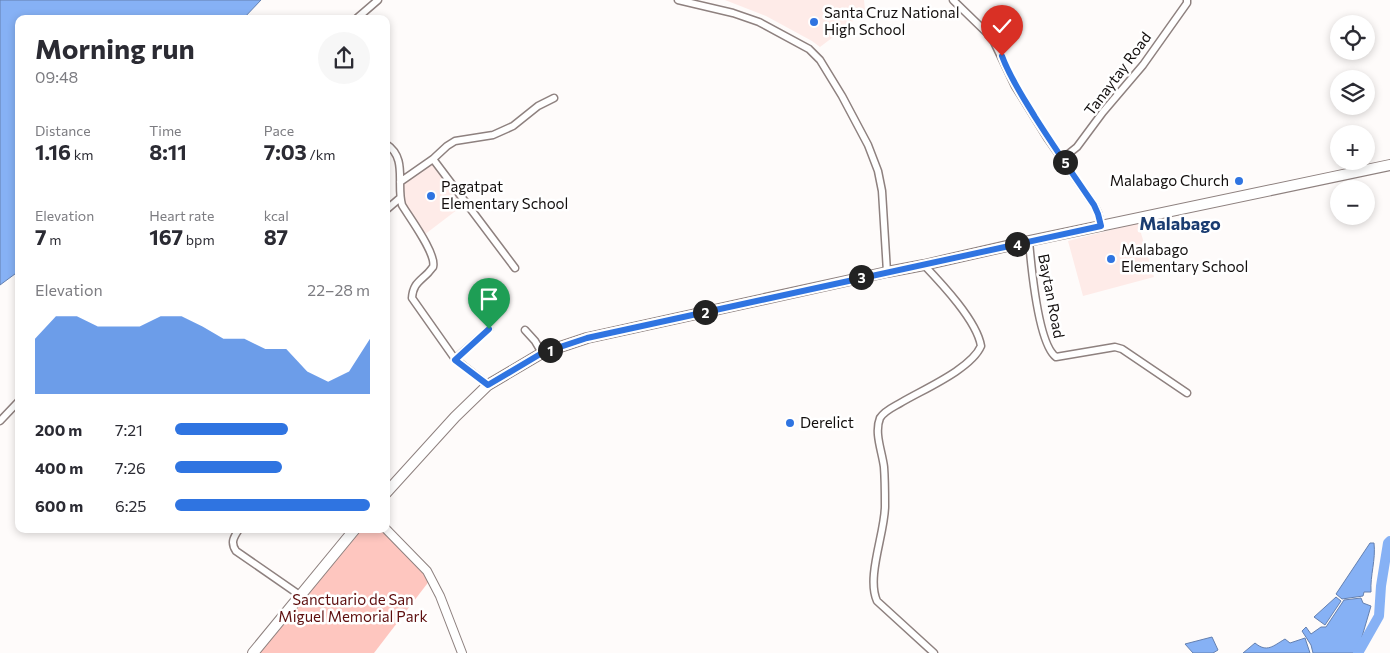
<!DOCTYPE html>
<meta charset="utf-8">
<style>
:root{--surface:#fff;--page:#f7f7f7;--text:#2b2b33;--muted:#7c7c81;--accent:#2f74e1}
body{margin:0;font-family:Commissioner,sans-serif;background:var(--page);color:var(--text);height:100vh;display:flex;flex-direction:column;font-size:19px;white-space:nowrap}
*{box-sizing:border-box;margin:0}
p{font-size:16px;color:var(--muted)}
.icon{flex:none;width:28px;height:28px;fill:none;stroke:currentColor;stroke-width:2;stroke-linecap:round;stroke-linejoin:round}
.map{position:relative;flex:1;overflow:hidden}
.sheet{position:absolute;left:15px;top:15px;width:375px;height:518px;display:flex;flex-direction:column;background:var(--surface);border-radius:10px;box-shadow:0 2px 8px #0003}
.sheet>*{flex:none}
.controls{position:absolute;left:1330px;top:15px;display:grid;gap:10px}
.controls a{display:grid;place-items:center;width:45px;height:45px;border-radius:50%;background:var(--surface);box-shadow:0 2px 8px #0003;font-size:25px}
.pin{position:absolute;display:grid;place-items:center;width:42px;height:42px;color:#fff;margin:-51px -21px;border-radius:50% 50% 50% 0;rotate:-45deg;box-shadow:0 0 5px #0007}
.pin .icon{rotate:45deg}
.km{position:absolute;width:25px;height:25px;margin:-12px;border-radius:50%;background:#222;color:#fff;font-size:14px;line-height:25px;text-align:center}
.round{display:grid;place-items:center;flex:none;width:52px;height:52px;border-radius:26px;background:var(--page)}
.headline{display:flex;align-items:center;justify-content:space-between;height:85px;padding:0 20px}
h1{font-size:28px;font-weight:700;line-height:38px}
.metrics{display:grid;grid-template-columns:repeat(3,1fr);gap:8px;height:85px;padding:5px 20px}
.metrics div{display:grid;align-content:center}
.metrics b{font-size:21px;font-weight:700}
.metrics small{font-size:14px;font-weight:400}
.metrics p{font-size:14px}
.chart{height:140px;padding:10px 20px}
.chart p{display:flex;justify-content:space-between}
.chart svg{width:100%;height:90px;margin-top:5px;fill:var(--accent);opacity:.7}
ul{padding:0 20px;list-style:none;font-size:16px}
li{display:grid;grid-template-columns:80px 60px 1fr;align-items:center;height:38px}
li i{height:12px;border-radius:6px;background:var(--accent)}
.map>svg:first-child{display:block}
</style>
<div class="map">
<svg width="1390" height="653" viewBox="0 0 1390 653">
<rect width="100%" height="100%" fill="#fefbfa"/>
<!-- built -->
<path fill="#feebe8" d="M725 0H864L865 10 845 28 820 47 812 41 766 16Z
M434 161 466 203 424 235 402 203V188L404 184Z
M1138 223 1154 277 1083 296 1068 241Z"/>
<!-- green -->
<path fill="#fec6bf" d="M362 529H380L407 552 430 580 374 653H259Z"/>
<!-- water -->
<path fill="#86b1f5" stroke="#6480b0" d="M0 0H261L243 19H19V271L0 285Z
M1370 543H1374C1376 560 1370 575 1371 592H1364L1363 596 1342 599 1336 594Z
M1336 597 1341 601 1325 625 1314 617Z
M1361 598 1363 603 1371 606 1359 647 1355 653H1313L1311 645 1302 631 1306 627 1311 634 1321 627H1326L1344 600Z
M1212 637 1218 650 1213 653H1193L1185 644Z
M1305 638 1310 653H1243L1255 643C1267 653 1273 646 1285 639L1290 643Z"/>
<g fill="none" stroke-linecap="round" stroke-linejoin="round">
<!-- river -->
<path stroke="#86b1f5" stroke-width="10" d="M1358 653 1379 616 1381 586 1388 543 1390 541"/>
<!-- minor casing -->
<g stroke="#8e817f" stroke-width="9">
<path id="minor" d="M678 0 733 13 759 22 809 49 820 60 842 96 868 145 878 171 882 191 887 272
M953 0 986 32 994 42 1015 86 1048 139 1094 205 1098 213 1101 225
M356 19 378 0
M386 144C408 158 396 184 402 205 409 217 437 254 433 267 432 268 429 272 428 273 419 282 413 284 412 298L455 359 488 385
M433 159 515 268
M1062 159 1077 147 1103 112 1143 65 1187 3V0
M400 182 433 159 447 146 455 141 493 135 513 126 538 106 554 98
M386 210 400 198
M1029 241C1031 264 1038 344 1056 357L1115 347 1122 349 1187 393
M924 265C942 284 977 321 981 346 971 369 924 389 902 402 894 407 885 410 880 418 874 433 882 451 884 467 885 480 885 493 885 506 885 533 866 577 877 601L934 653
M525 330 535 341 542 353
M455 359 489 329
M0 421 19 401
M239 529C234 537 230 542 236 551L301 596"/>
</g>
<!-- tertiary casing -->
<g stroke="#8e817f" stroke-width="10">
<path id="tertiary" d="M386 529 427 571 440 596 462 653"/>
</g>
<!-- primary casing -->
<g stroke="#8e817f" stroke-width="12">
<path id="primary" d="M386 493 455 417 488 385 542 353 587 338 887 272 924 265 1029 241 1390 165
M253 653 355 529"/>
</g>
<!-- minor -->
<use href="#minor" stroke="#fff" stroke-width="6"/>
<!-- tertiary -->
<use href="#tertiary" stroke="#fff" stroke-width="8"/>
<!-- primary -->
<use href="#primary" stroke="#fff" stroke-width="10"/>
</g>
<g fill="none" stroke-linecap="round" stroke-linejoin="round">
<!-- route casing -->
<g stroke="#fff" stroke-width="10">
<path id="route" d="M489 329 455 360 488 385 542 353 587 338 1101 226 1098 214 1094 205C1074 176 1054 147 1035 117 1023 97 1010 78 1002 56"/>
</g>
<!-- route -->
<use href="#route" stroke="#2f74e1" stroke-width="6"/>
</g>
<!-- markers -->
<g fill="#2f74e1" stroke="#fff" stroke-width="2">
<circle cx="814" cy="22" r="5"/>
<circle cx="1239" cy="181" r="5"/>
<circle cx="431" cy="196" r="5"/>
<circle cx="1111" cy="259" r="5"/>
<circle cx="790" cy="423" r="5"/>
</g>
<g text-anchor="middle" stroke-width="5" stroke-linejoin="round" paint-order="stroke">
<!-- poi labels -->
<g font-size="15" fill="#130f0e" stroke="#fff" text-anchor="start">
<text x="824" y="18">Santa Cruz National<tspan x="824" dy="17">High School</tspan></text>
<text x="1229" y="186" text-anchor="end">Malabago Church</text>
<text x="441" y="192">Pagatpat<tspan x="441" dy="17">Elementary School</tspan></text>
<text x="1121" y="255">Malabago<tspan x="1121" dy="17">Elementary School</tspan></text>
<text x="800" y="428">Derelict</text>
</g>
<!-- street labels -->
<g font-size="15" fill="#130f0e" stroke="#fff">
<text transform="translate(1118 74) rotate(-53)" y="5">Tanaytay Road</text>
<text transform="translate(1051 296) rotate(79)" y="5">Baytan Road</text>
</g>
<!-- park labels -->
<g font-size="15" fill="#5e0f0f" stroke="#fff">
<text x="353" y="605">Sanctuario de San<tspan x="353" dy="17">Miguel Memorial Park</tspan></text>
</g>
<!-- quarter labels -->
<g font-size="18" font-weight="bold" fill="#1a3c71" stroke="#fff">
<text x="1180" y="230">Malabago</text>
</g>
</g>
</svg>
<div class="controls">
<a><svg class="icon" aria-label="locate" viewBox="0 0 24 24"><circle cx="12" cy="12" r="6"/><path d="M12 2v4M12 18v4M2 12h4M18 12h4"/></svg></a>
<a><svg class="icon" aria-label="layers" viewBox="0 0 24 24"><path d="M12 4l9 5-9 5-9-5zM3 14l9 5 9-5"/></svg></a>
<a>+</a>
<a>−</a>
</div>
<div class="pin" style="left:489px;top:329px;background:#1e9e55"><svg class="icon" aria-label="arrive" viewBox="0 0 24 24"><path d="M6 21V4h12l-3 4 3 4H6"/></svg></div>
<div class="pin" style="left:1002px;top:56px;background:#d93025"><svg class="icon" aria-label="check" viewBox="0 0 24 24"><path d="M5 12l5 5 9-10"/></svg></div>
<b class="km" style="left:550px;top:350px">1</b>
<b class="km" style="left:705px;top:312px">2</b>
<b class="km" style="left:861px;top:277px">3</b>
<b class="km" style="left:1017px;top:244px">4</b>
<b class="km" style="left:1065px;top:162px">5</b>
<section class="sheet">
<div class="headline"><div><h1>Morning run</h1><p>09:48</p></div><a class="round"><svg class="icon" aria-label="share" viewBox="0 0 24 24"><path d="M12 15V3M7 8l5-5 5 5M5 13v7h14v-7"/></svg></a></div>
<div class="metrics">
<div><p>Distance</p><b>1.16<small> km</small></b></div>
<div><p>Time</p><b>8:11</b></div>
<div><p>Pace</p><b>7:03<small> /km</small></b></div>
</div>
<div class="metrics">
<div><p>Elevation</p><b>7<small> m</small></b></div>
<div><p>Heart rate</p><b>167<small> bpm</small></b></div>
<div><p>kcal</p><b>87</b></div>
</div>
<div class="chart"><p><span>Elevation</span>22–28 m</p>
<svg viewBox="0 0 160 44" preserveAspectRatio="none"><path d="M0 44V17L10 6L20 6L30 11L40 11L50 11L60 6L70 6L80 11L90 17L100 17L110 22L120 22L130 33L140 38L150 33L160 17V44z"/></svg>
</div>
<ul>
<li><b>200 m</b>7:21<i style="width:58%"></i></li>
<li><b>400 m</b>7:26<i style="width:55%"></i></li>
<li><b>600 m</b>6:25<i style="width:100%"></i></li>
</ul>
</section>
</div>
